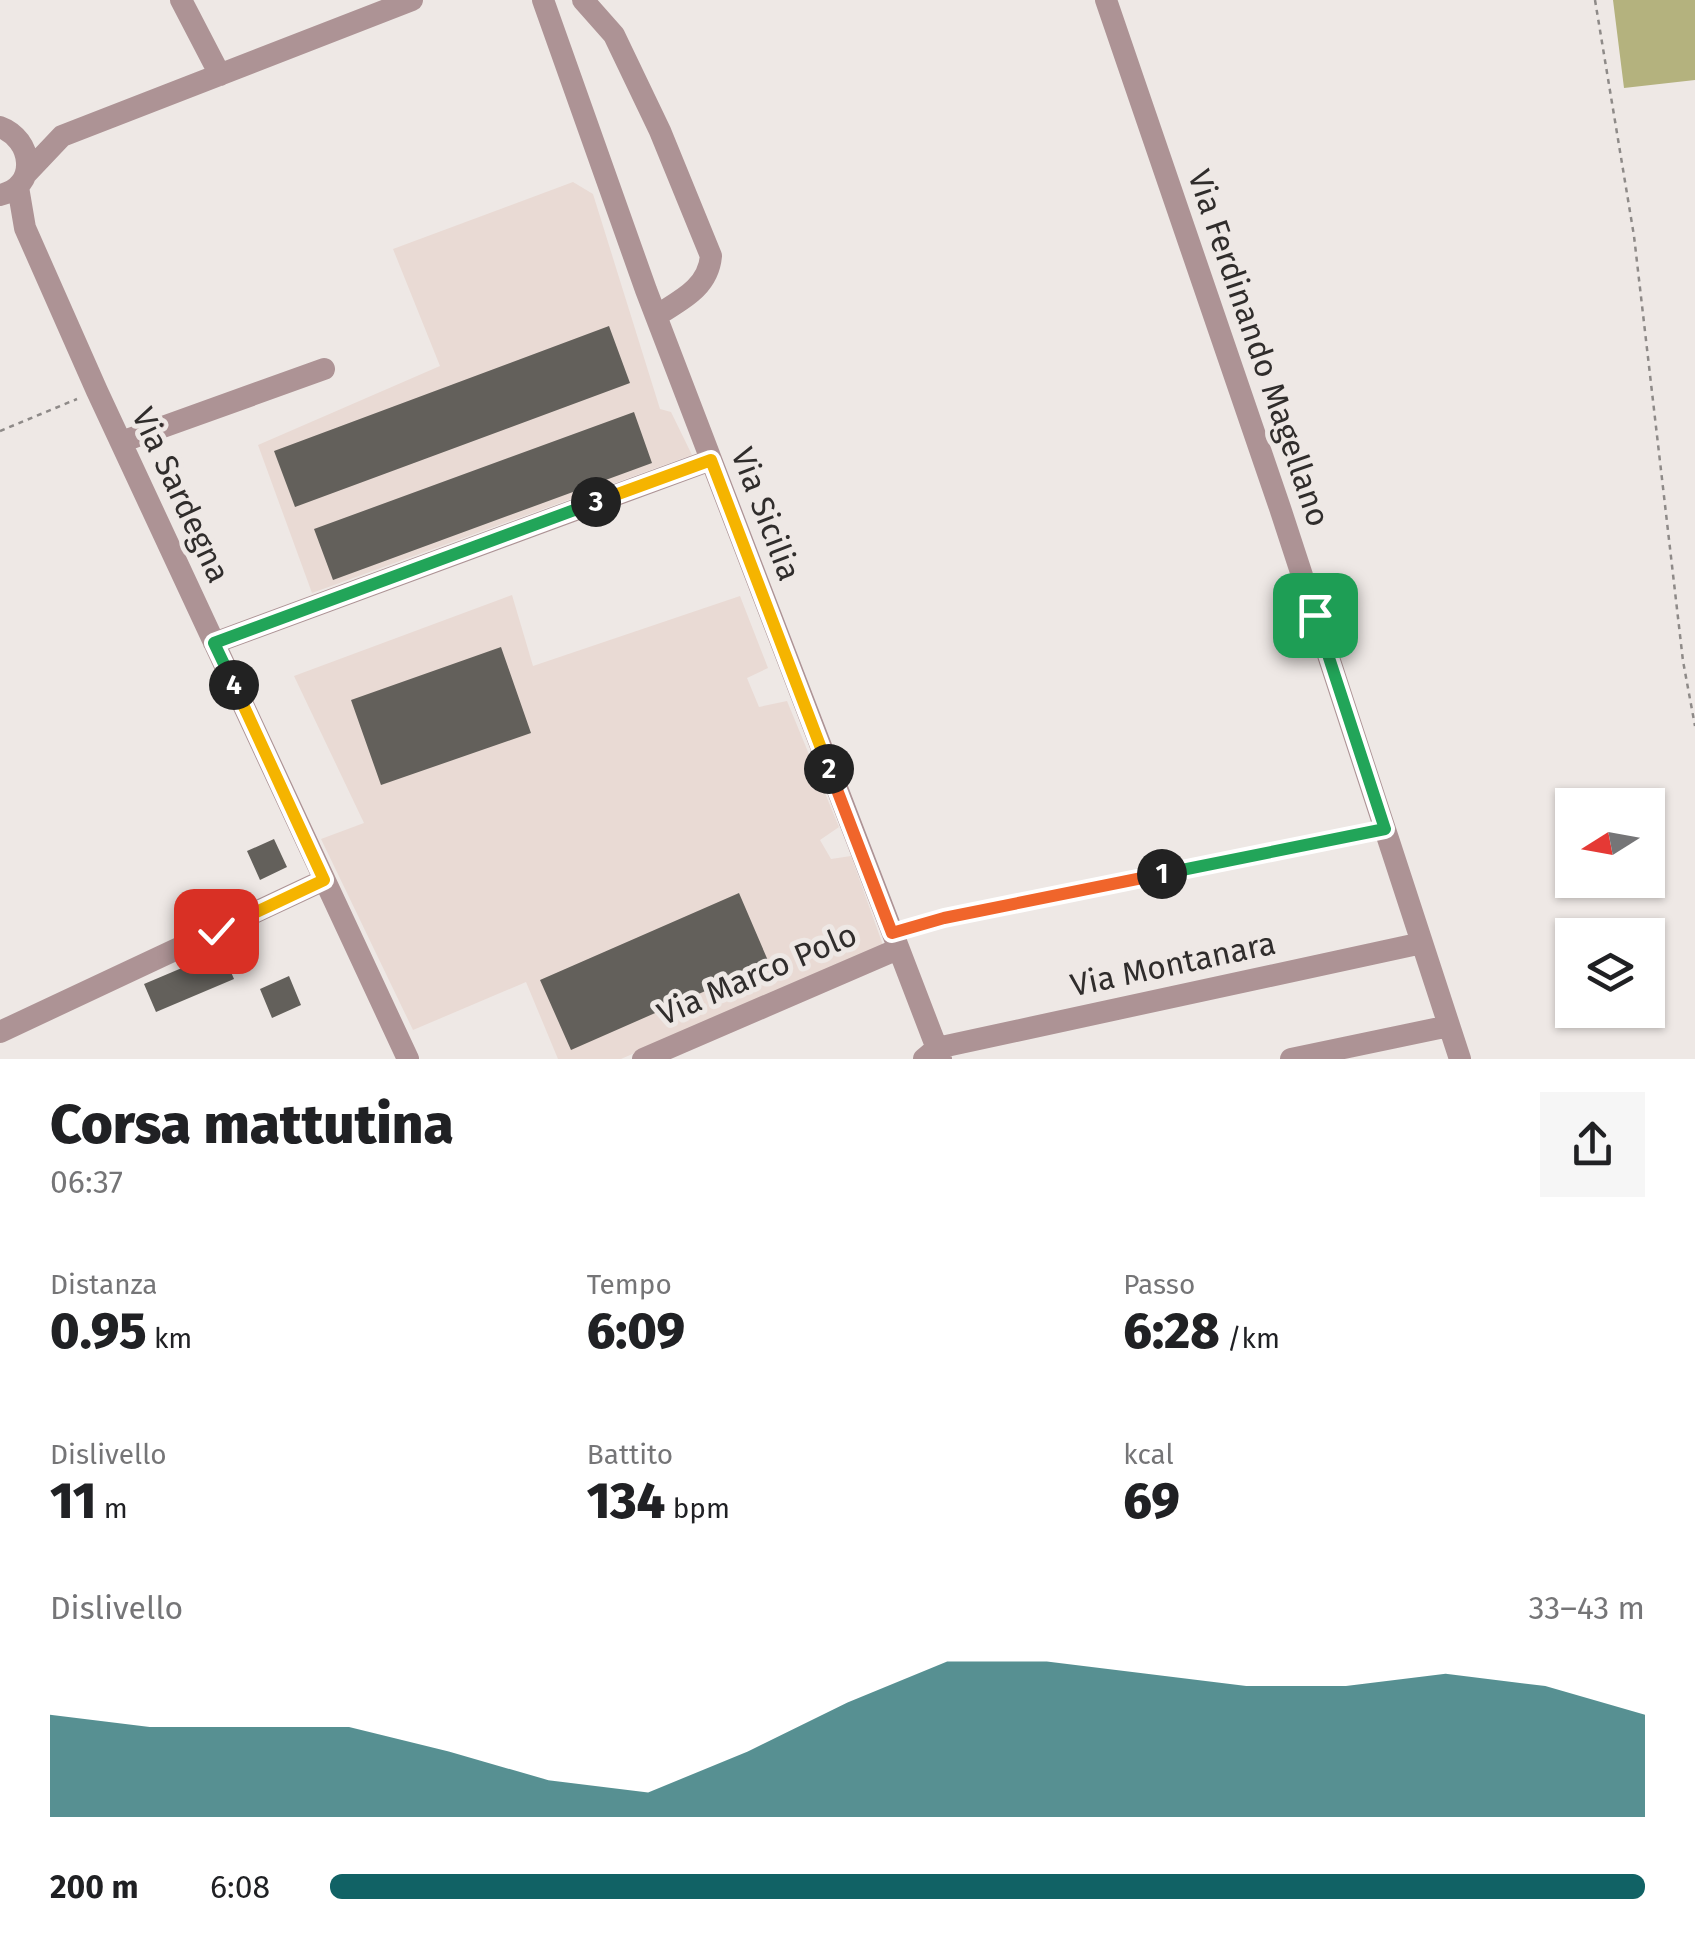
<!DOCTYPE html>
<html lang="it">
<meta charset="utf-8">
<style>
:root{--surface:#fff;--page:#f6f6f6;--text:#202124;--muted:#757577;--accent:#116265}
body{margin:0;font-family:"Fira Sans",sans-serif;background:var(--page);color:var(--text);height:100vh;display:flex;flex-direction:column;font-size:38px;white-space:nowrap}
*{box-sizing:border-box;margin:0}
p{font-size:32px;color:var(--muted)}
.icon{flex:none;width:55px;height:55px;fill:none;stroke:currentColor;stroke-width:2;stroke-linecap:round;stroke-linejoin:round}
.map{position:relative;height:1059px;overflow:hidden}
.details{display:flex;flex-direction:column;background:var(--surface);flex:1}
.details>*{flex:none}
.needle{width:65px;rotate:259deg}
.fabs{position:absolute;left:1555px;top:788px;display:grid;gap:20px}
.fabs a{display:grid;place-items:center;width:110px;height:110px;border-radius:0px;background:var(--surface);box-shadow:0 2px 8px #0004;font-size:50px}
.pin{position:absolute;display:grid;place-items:center;width:85px;height:85px;color:#fff;margin:-42px;border-radius:20px;box-shadow:0 5px 15px #0006}
.km{position:absolute;width:50px;height:50px;margin:-25px;border-radius:50%;background:#222;color:#fff;font-size:28px;line-height:50px;text-align:center}
.round{display:grid;place-items:center;flex:none;width:105px;height:105px;border-radius:0px;background:var(--page)}
.head{display:flex;align-items:center;justify-content:space-between;height:170px;padding:0 50px}
h1{font-size:55px;font-weight:800;line-height:75px}
.metrics{display:grid;grid-template-columns:repeat(3,1fr);gap:15px;height:170px;padding:10px 50px}
.metrics div{display:grid;align-content:center}
.metrics b{font-size:50px;font-weight:800}
.metrics small{font-size:28px;font-weight:400}
.metrics p{font-size:28px}
.chart{height:280px;padding:20px 50px}
.chart p{display:flex;justify-content:space-between}
.chart svg{width:100%;height:180px;margin-top:10px;fill:var(--accent);opacity:.7}
ul{padding:0 50px;list-style:none;font-size:32px}
li{display:grid;grid-template-columns:160px 120px 1fr;align-items:center;height:75px}
li i{height:25px;border-radius:12px;background:var(--accent)}
.map>svg:first-child{display:block}
</style>
<div class="map">
<svg width="1695" height="1059" viewBox="0 0 1695 1059">
<rect width="100%" height="100%" fill="#eee8e5"/>
<!-- built -->
<path fill="#e9dad4" d="M573 182 593 194 660 409 671 412 692 455 312 593 258 445 440 366 393 249Z
M512 595 533 666 740 596 768 668 747 678 759 707 787 701 839 827 820 840 831 859 851 856 883 945 621 1059H558L526 982 413 1030 321 839 364 823 294 676Z"/>
<!-- forest -->
<path fill="#b4b27e" d="M1613 0H1695V80L1624 88Z"/>
<!-- building -->
<path fill="#63605b" d="M609 326 630 383 295 507 274 451Z
M634 412 652 463 333 580 314 529Z
M501 647 531 733 381 785 351 700Z
M274 839 287 867 260 880 247 851Z
M739 893 769 963 571 1050 540 980Z
M222 951 234 979 156 1012 144 984Z
M289 976 301 1005 272 1018 260 989Z"/>
<g fill="none" stroke-linecap="round" stroke-linejoin="round">
<!-- path -->
<path stroke="#8e8a88" stroke-width="2.5" stroke-dasharray="5 5" stroke-linecap="butt" d="M1595 0 1634 236 1683 661 1695 726
M0 431 77 399
M912 927 1364 833"/>
<!-- minor -->
<path stroke="#ad9395" stroke-width="22" d="M181 0 220 75
M543 0 646 290 941 1059
M583 0 614 35 660 131 711 256C708 288 681 300 656 316
M1106 0 1280 508 1460 1059
M0 127C33 139 39 187 0 195
M26 174 62 136 412 0
M18 187 25 228 97 391 408 1059
M121 442 324 369
M214 643 711 460
M0 1032 324 880
M643 1059 898 949
M924 1059 937 1048 1422 943
M1291 1059 1449 1026"/>
</g>
<g fill="none" stroke-linecap="round" stroke-linejoin="round">
<!-- split-1 casing -->
<g stroke="#fff" stroke-width="20">
<path id="split-1" d="M1162 874 1385 829 1315 615"/>
</g>
<!-- split-2 casing -->
<g stroke="#fff" stroke-width="20">
<path id="split-2" d="M829 769 892 933 944 918 1162 874"/>
</g>
<!-- split-3 casing -->
<g stroke="#fff" stroke-width="20">
<path id="split-3" d="M596 502 711 460 829 769"/>
</g>
<!-- split-4 casing -->
<g stroke="#fff" stroke-width="20">
<path id="split-4" d="M234 685 214 643 596 502"/>
</g>
<!-- split-5 casing -->
<g stroke="#fff" stroke-width="20">
<path id="split-5" d="M216 931 324 880 234 685"/>
</g>
<!-- split-1 -->
<use href="#split-1" stroke="#22a559" stroke-width="12"/>
<!-- split-2 -->
<use href="#split-2" stroke="#f0652b" stroke-width="12"/>
<!-- split-3 -->
<use href="#split-3" stroke="#f5b400" stroke-width="12"/>
<!-- split-4 -->
<use href="#split-4" stroke="#22a559" stroke-width="12"/>
<!-- split-5 -->
<use href="#split-5" stroke="#f5b400" stroke-width="12"/>
</g>
<g text-anchor="middle" stroke-width="10" stroke-linejoin="round" paint-order="stroke">
<!-- street labels -->
<g font-size="32" fill="#302d2c" stroke="#eee8e5">
<text transform="translate(1259 348) rotate(71)" y="11">Via Ferdinando Magellano</text>
<text transform="translate(181 495) rotate(65)" y="11">Via Sardegna</text>
<text transform="translate(766 514) rotate(69)" y="11">Via Sicilia</text>
<text transform="translate(1173 964) rotate(-12)" y="11">Via Montanara</text>
<text transform="translate(757 974) rotate(-23)" y="11">Via Marco Polo</text>
</g>
</g>
</svg>
<div class="fabs">
<a><svg class="needle" viewBox="-14 -14 28 28"><path d="M0-13l5 13h-10z" fill="#e53935"/><path d="M0 13l5-13h-10z" fill="#757577"/></svg></a>
<a><svg class="icon" aria-label="layers" viewBox="0 0 24 24"><path d="M12 4l9 5-9 5-9-5zM3 14l9 5 9-5"/></svg></a>
</div>
<div class="pin" style="left:1315px;top:615px;background:#1e9e55"><svg class="icon" aria-label="arrive" viewBox="0 0 24 24"><path d="M6 21V4h12l-3 4 3 4H6"/></svg></div>
<div class="pin" style="left:216px;top:931px;background:#d93025"><svg class="icon" aria-label="check" viewBox="0 0 24 24"><path d="M5 12l5 5 9-10"/></svg></div>
<b class="km" style="left:1162px;top:874px">1</b>
<b class="km" style="left:829px;top:769px">2</b>
<b class="km" style="left:596px;top:502px">3</b>
<b class="km" style="left:234px;top:685px">4</b>
</div>
<section class="details">
<div class="head"><div><h1>Corsa mattutina</h1><p>06:37</p></div><a class="round"><svg class="icon" aria-label="share" viewBox="0 0 24 24"><path d="M12 15V3M7 8l5-5 5 5M5 13v7h14v-7"/></svg></a></div>
<div class="metrics">
<div><p>Distanza</p><b>0.95<small> km</small></b></div>
<div><p>Tempo</p><b>6:09</b></div>
<div><p>Passo</p><b>6:28<small> /km</small></b></div>
</div>
<div class="metrics">
<div><p>Dislivello</p><b>11<small> m</small></b></div>
<div><p>Battito</p><b>134<small> bpm</small></b></div>
<div><p>kcal</p><b>69</b></div>
</div>
<div class="chart"><p><span>Dislivello</span>33–43 m</p>
<svg viewBox="0 0 160 44" preserveAspectRatio="none"><path d="M0 44V19L10 22L20 22L30 22L40 28L50 35L60 38L70 28L80 16L90 6L100 6L110 9L120 12L130 12L140 9L150 12L160 19V44z"/></svg>
</div>
<ul>
<li><b>200 m</b>6:08<i style="width:100%"></i></li>
</ul>
</section>
